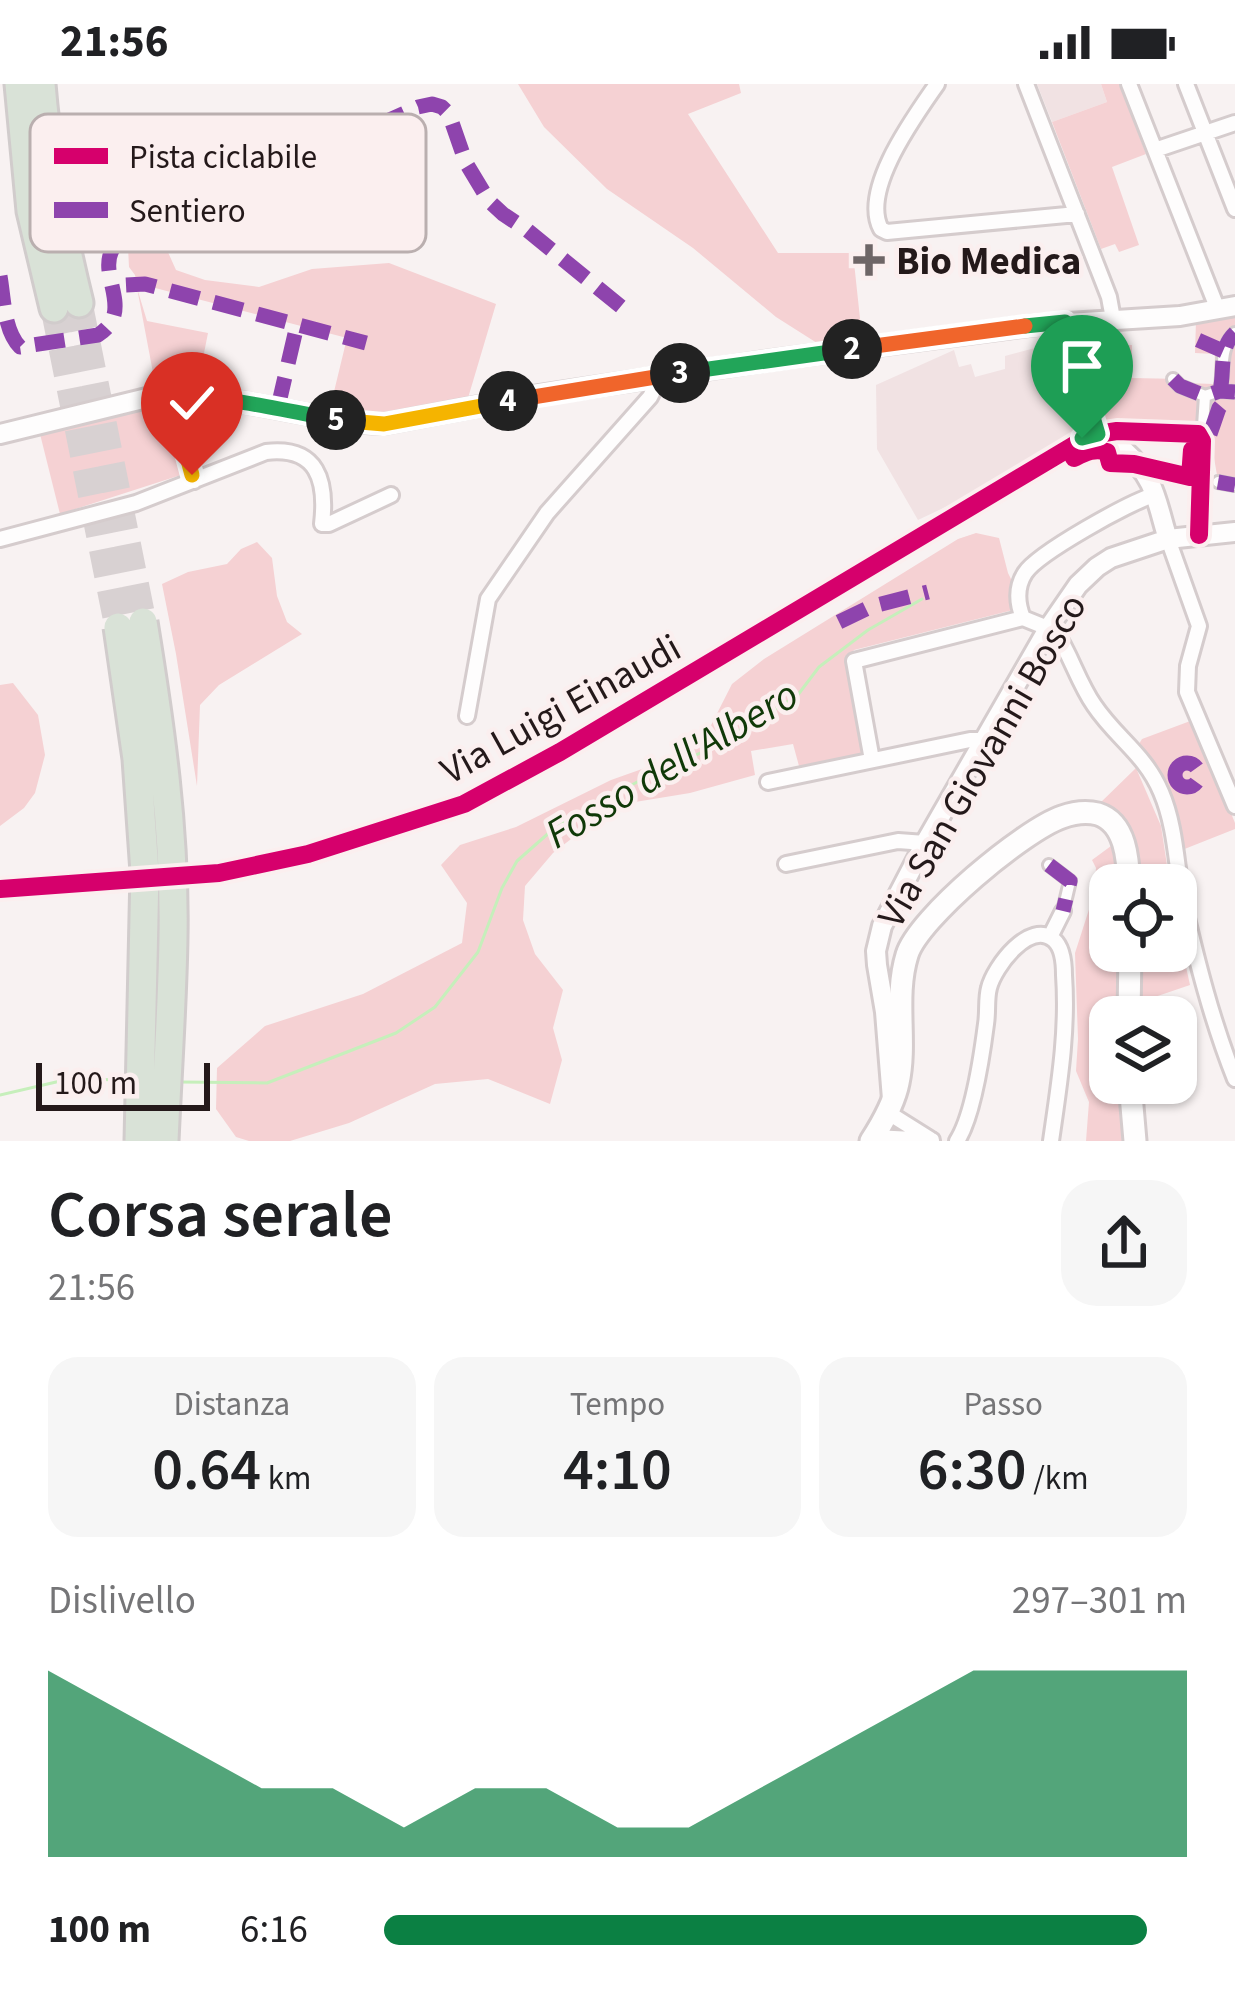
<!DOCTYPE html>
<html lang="it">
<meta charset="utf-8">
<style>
:root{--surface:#fff;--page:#f6f6f6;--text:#202124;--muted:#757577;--accent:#0b8043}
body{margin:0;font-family:"Source Sans 3",sans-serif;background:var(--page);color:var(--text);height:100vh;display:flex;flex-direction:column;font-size:45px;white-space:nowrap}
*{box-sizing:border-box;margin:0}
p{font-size:39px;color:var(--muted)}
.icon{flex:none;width:66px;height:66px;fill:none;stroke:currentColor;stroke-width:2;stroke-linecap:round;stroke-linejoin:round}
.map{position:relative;height:1057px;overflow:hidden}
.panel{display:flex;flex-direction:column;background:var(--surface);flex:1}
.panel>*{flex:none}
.fabs{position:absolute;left:1089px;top:780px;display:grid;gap:24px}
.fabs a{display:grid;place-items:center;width:108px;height:108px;border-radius:24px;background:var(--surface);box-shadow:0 3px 9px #0004;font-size:60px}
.scale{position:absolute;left:36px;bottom:30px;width:174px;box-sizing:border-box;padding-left:12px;border:6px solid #24191a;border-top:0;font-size:33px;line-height:42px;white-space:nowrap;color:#24191a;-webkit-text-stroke:9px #fbefef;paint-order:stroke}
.pin{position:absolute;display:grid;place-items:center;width:102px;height:102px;color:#fff;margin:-123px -51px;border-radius:50% 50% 50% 0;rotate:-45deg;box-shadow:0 0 12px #0007}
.pin .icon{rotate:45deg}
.km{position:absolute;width:60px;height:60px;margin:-30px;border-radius:50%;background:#222;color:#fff;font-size:33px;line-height:60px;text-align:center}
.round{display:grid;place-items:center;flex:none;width:126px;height:126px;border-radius:36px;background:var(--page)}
.summary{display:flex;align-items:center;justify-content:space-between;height:204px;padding:0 48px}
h1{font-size:66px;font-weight:600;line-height:90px}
.metrics{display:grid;grid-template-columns:repeat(3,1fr);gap:18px;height:204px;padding:12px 48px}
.metrics div{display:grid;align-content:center;border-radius:30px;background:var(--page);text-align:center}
.metrics b{font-size:60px;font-weight:600}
.metrics small{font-size:33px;font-weight:400}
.metrics p{font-size:33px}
.chart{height:336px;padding:24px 48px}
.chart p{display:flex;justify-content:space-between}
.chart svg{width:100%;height:216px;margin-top:12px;fill:var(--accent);opacity:.7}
ul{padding:0 48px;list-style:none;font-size:39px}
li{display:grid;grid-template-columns:192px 144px 1fr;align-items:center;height:90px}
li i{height:30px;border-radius:15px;background:var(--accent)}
.status{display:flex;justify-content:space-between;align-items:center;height:84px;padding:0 60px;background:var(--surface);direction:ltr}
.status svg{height:33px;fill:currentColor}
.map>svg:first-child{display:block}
</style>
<div class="status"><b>21:56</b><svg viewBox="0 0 49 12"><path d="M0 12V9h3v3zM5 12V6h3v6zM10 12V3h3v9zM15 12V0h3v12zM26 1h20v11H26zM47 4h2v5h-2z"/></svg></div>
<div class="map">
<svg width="1235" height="1057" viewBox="0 0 1235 1057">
<rect width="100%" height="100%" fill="#f8f2f2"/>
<!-- built -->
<path fill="#f1e2e3" d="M1037 0H1101L1107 18 1052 38Z
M1065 256 1080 309 1075 311 1078 324 1085 323 1090 344 992 401 918 436 877 365 876 301 954 266 959 283 971 280 975 293 1005 285V272Z"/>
<!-- green -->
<path fill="#f5d1d3" d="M518 0H739L741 9 688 30 778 169H853L862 253 817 259 776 233 693 164 607 105 544 43Z
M1101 0H1120L1146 70 1112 83 1139 161 1119 168 1115 160 1101 165 1052 38 1107 18Z
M158 146 176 186 205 196 259 203 312 185 389 179 496 220 468 314 377 330 331 320 347 254 136 199 135 191 129 183 128 163 133 158Z
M137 204 147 237 208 249 197 304 159 298 154 294Z
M1235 228V394L1217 391 1210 351 1190 346V337L1107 336 1100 333 1079 260 1132 261V294L1182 295 1184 299 1214 300 1215 270 1195 269 1196 237Z
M158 320 166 324 184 390 60 430 40 350Z
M976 449 999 454 1008 489 1025 523 854 566 849 574 865 669 799 682 793 660 751 667 755 691 690 709 635 718 593 738 553 769 525 802 523 836 535 870 563 906 553 944 562 976 550 1020 488 995 435 1000 349 1039 290 1057H249L236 1053 216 1025 217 984 265 942 363 910 462 859 467 819 441 781 460 761 516 743 611 696 659 679 702 659 732 600 764 575 958 455Z
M257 458 272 474 277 512 287 538 302 550 219 601 200 621 197 702 176 570 162 500 188 488 227 480 241 465Z
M13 599 38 631 45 671 35 709 24 724 0 742V601Z
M1193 636 1235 739V745L1182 766 1168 708 1139 660 1142 655Z
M1136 684 1161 742 1170 801H1137L1097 722Z
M1111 762 1120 801H1110V867H1117V933H1110V999H1118L1122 1057H1086L1089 1018 1076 987 1078 955 1075 869 1094 810 1096 784 1092 776Z
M1176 837 1190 901 1137 919V867H1176Z"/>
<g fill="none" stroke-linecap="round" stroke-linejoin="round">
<!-- stream -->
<path stroke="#c6efbb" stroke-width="3" d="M180 998 267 999 396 949 435 923 478 868 502 804 517 777 559 740 639 697 709 665 797 612 819 583 868 546 922 515
M0 1011 69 995 128 996"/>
<!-- motorway-tunnel -->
<path stroke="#d8d1d2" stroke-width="27" stroke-dasharray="27 14" stroke-linecap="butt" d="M79 219 143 538
M54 224 118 543"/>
<!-- pedestrian casing -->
<g stroke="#d5cccd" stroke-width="16">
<path id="pedestrian" d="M1173 295 1180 302 1205 312 1220 307 1235 308
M1220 307C1225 286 1218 265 1235 249
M1202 357 1205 312
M1218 398 1235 401
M1049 781 1070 797 1063 827"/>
</g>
<!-- minor casing -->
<g stroke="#d5cccd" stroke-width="20">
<path id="minor" d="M937 0C915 32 860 106 881 145L887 148 1077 130
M1026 0 1109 213 1113 235
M1129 0 1218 226
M1186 0 1235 125
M1155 66 1235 39
M1065 238 1098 350 1117 347 1194 348 1201 353 1199 451
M170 311 194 397
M0 455 136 419 266 368C318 362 327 397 322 440H329L391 411
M1168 455 1199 542 1188 582 1187 608 1235 722
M1023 534C1017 519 1016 503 1025 489 1038 469 1130 418 1154 411
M467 632 488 515 547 429 650 313 654 305V294
M872 676 854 577 1023 534 1055 547C1071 571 1078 598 1094 621 1116 654 1145 670 1161 708 1176 743 1176 781 1183 817 1197 878 1212 937 1235 995
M768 698 970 656H984
M786 780 898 757 925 759
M1050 853 1063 827
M887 1028 930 1055
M874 1053 932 1056
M957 1057C973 1032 982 971 986 940 988 928 986 915 989 904 994 883 1030 835 1054 856 1063 864 1064 880 1064 891 1068 948 1059 1001 1051 1057"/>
</g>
<!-- tertiary casing -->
<g stroke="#d5cccd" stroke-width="24">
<path id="tertiary" d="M0 350 151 313H215L348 338 384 340 532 312 764 277 1036 241 1180 232 1235 222
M0 805 219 789 308 770 464 720 560 668 1091 351C1114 351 1139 378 1150 399 1158 415 1162 437 1168 455
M892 1015 885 928 877 881 876 867 882 842 925 759 1049 543 1078 501 1097 483 1111 474 1168 455 1235 448"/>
</g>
<!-- secondary casing -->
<g stroke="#d5cccd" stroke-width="27">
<path id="secondary" d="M1129 933 1130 867
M1130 999 1135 1057
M871 1057C882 1040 894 1019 898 999 907 957 894 913 907 871 918 834 1024 746 1062 733 1073 729 1086 727 1098 730 1126 739 1128 776 1129 801"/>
</g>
<!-- motorway casing -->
<g stroke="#d1cccc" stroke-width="33">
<path id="motorway" d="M19 0 31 127 54 224
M41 0C47 75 61 146 79 219"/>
</g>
<!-- pedestrian -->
<use href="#pedestrian" stroke="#fefdfd" stroke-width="10"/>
<!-- minor -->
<use href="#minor" stroke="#fefdfd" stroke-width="14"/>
<!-- tertiary -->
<use href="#tertiary" stroke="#fefdfd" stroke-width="18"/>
<!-- secondary -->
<use href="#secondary" stroke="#fefdfd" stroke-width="21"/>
<!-- motorway -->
<use href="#motorway" stroke="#d9e2d7" stroke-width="27"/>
<!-- motorway-bridge casing -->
<g stroke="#d1cccc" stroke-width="33" stroke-linecap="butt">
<path id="motorway-bridge" d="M143 538C160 642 175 747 173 853 172 921 167 989 164 1057
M118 543 137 675 145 788 139 1057"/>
</g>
<!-- motorway-bridge -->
<use href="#motorway-bridge" stroke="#d9e2d7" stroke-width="27"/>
<!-- quiet -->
<path stroke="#8e44ad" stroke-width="15" stroke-dasharray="30 15" stroke-linecap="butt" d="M0 192C4 215 4 247 20 263L98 251C138 225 92 188 116 160L418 23 432 20 442 23 449 30 466 79 489 117 503 130 527 146 625 226
M126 201 145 200 366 259
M1198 256 1223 267
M1173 295 1180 302 1205 312 1220 307 1235 308
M1220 307C1225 286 1218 265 1235 249
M278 323 297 241
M1210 350 1219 324 1231 310
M1218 398 1235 401
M839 538 870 523 928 508
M1175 691a12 12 0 1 1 24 0a12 12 0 1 1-24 0Z
M1049 781 1070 797 1063 827"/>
<!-- cycleway casing -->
<g stroke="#fbefef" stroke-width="26">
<path id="cycleway" d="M1074 374C1084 369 1095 363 1107 368L1110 379 1134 380 1190 393 1192 366
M0 805 219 789 308 770 464 720 560 668 1091 351 1117 347 1198 350 1202 357 1199 451"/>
</g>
<!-- cycleway -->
<use href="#cycleway" stroke="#d6006c" stroke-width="18"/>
</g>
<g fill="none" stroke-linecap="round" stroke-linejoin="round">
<!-- split-1 casing -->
<g stroke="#fff" stroke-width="24">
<path id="split-1" d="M1025 242 1065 238 1098 350 1082 354"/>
</g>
<!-- split-2 casing -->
<g stroke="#fff" stroke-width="24">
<path id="split-2" d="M852 265 1025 242"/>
</g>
<!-- split-3 casing -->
<g stroke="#fff" stroke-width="24">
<path id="split-3" d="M680 289 852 265"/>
</g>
<!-- split-4 casing -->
<g stroke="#fff" stroke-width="24">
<path id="split-4" d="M508 317 680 289"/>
</g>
<!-- split-5 casing -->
<g stroke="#fff" stroke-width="24">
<path id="split-5" d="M336 336 384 340 508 317"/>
</g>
<!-- split-6 casing -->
<g stroke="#fff" stroke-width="24">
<path id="split-6" d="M172 317 170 311C227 313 280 325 336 336"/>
</g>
<!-- split-7 casing -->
<g stroke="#fff" stroke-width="24">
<path id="split-7" d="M172 317 192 391"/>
</g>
<!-- split-1 -->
<use href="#split-1" stroke="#22a559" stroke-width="15"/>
<!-- split-2 -->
<use href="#split-2" stroke="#f0652b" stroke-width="15"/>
<!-- split-3 -->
<use href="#split-3" stroke="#22a559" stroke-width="15"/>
<!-- split-4 -->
<use href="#split-4" stroke="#f0652b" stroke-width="15"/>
<!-- split-5 -->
<use href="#split-5" stroke="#f5b400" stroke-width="15"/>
<!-- split-6 -->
<use href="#split-6" stroke="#22a559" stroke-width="15"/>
<!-- split-7 -->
<use href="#split-7" stroke="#f5b400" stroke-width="15"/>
</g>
<!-- markers -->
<path fill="#6e6566" stroke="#fbefef" stroke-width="4.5" d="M863 158h12v12h12v12h-12v12h-12v-12h-12v-12h12z"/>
<g text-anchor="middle" stroke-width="9" stroke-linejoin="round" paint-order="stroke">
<!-- poi labels -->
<g font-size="39" font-weight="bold" fill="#24191a" stroke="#fbefef" text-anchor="start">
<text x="896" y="190">Bio Medica</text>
</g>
<!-- street labels -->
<g font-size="39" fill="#24191a" stroke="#fbefef">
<text transform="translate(560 624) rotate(-29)" y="14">Via Luigi Einaudi</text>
<text transform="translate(981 676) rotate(-60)" y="14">Via San Giovanni Bosco</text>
</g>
<!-- water labels -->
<g font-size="42" font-style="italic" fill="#103908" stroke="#fbefef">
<text transform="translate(671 679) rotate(-31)" y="15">Fosso dell'Albero</text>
</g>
</g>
<!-- legend -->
<rect x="30" y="30" width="396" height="138" rx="18" fill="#fbefef" stroke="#baafaf" stroke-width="3"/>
<rect x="54" y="64" width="54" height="16" fill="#d6006c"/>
<rect x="54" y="118" width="54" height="16" fill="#8e44ad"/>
<g font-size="33" fill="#24191a">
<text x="129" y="84">Pista ciclabile</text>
<text x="129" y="138">Sentiero</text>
</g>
</svg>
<div class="fabs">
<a><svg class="icon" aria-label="locate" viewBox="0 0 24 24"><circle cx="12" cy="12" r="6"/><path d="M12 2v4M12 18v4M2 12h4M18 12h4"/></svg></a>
<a><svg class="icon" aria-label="layers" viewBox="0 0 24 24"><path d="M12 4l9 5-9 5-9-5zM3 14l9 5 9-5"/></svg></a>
</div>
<div class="scale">100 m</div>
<div class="pin" style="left:1082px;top:354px;background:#1e9e55"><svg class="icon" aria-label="arrive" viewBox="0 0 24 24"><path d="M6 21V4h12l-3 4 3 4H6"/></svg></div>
<div class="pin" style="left:192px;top:391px;background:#d93025"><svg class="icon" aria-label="check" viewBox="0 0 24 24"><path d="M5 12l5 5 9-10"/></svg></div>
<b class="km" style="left:852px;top:265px">2</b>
<b class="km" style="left:680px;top:289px">3</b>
<b class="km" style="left:508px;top:317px">4</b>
<b class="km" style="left:336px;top:336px">5</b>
</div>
<section class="panel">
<div class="summary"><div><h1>Corsa serale</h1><p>21:56</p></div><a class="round"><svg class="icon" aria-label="share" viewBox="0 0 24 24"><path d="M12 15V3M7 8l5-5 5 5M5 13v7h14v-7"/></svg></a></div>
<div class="metrics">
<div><p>Distanza</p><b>0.64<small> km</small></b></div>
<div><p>Tempo</p><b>4:10</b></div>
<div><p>Passo</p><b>6:30<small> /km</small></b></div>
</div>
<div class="chart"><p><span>Dislivello</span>297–301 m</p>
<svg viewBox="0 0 160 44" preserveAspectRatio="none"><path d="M0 44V6L10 14L20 22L30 30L40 30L50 38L60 30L70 30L80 38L90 38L100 30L110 22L120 14L130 6L140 6L150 6L160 6V44z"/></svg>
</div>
<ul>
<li><b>100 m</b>6:16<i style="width:95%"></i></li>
</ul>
</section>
